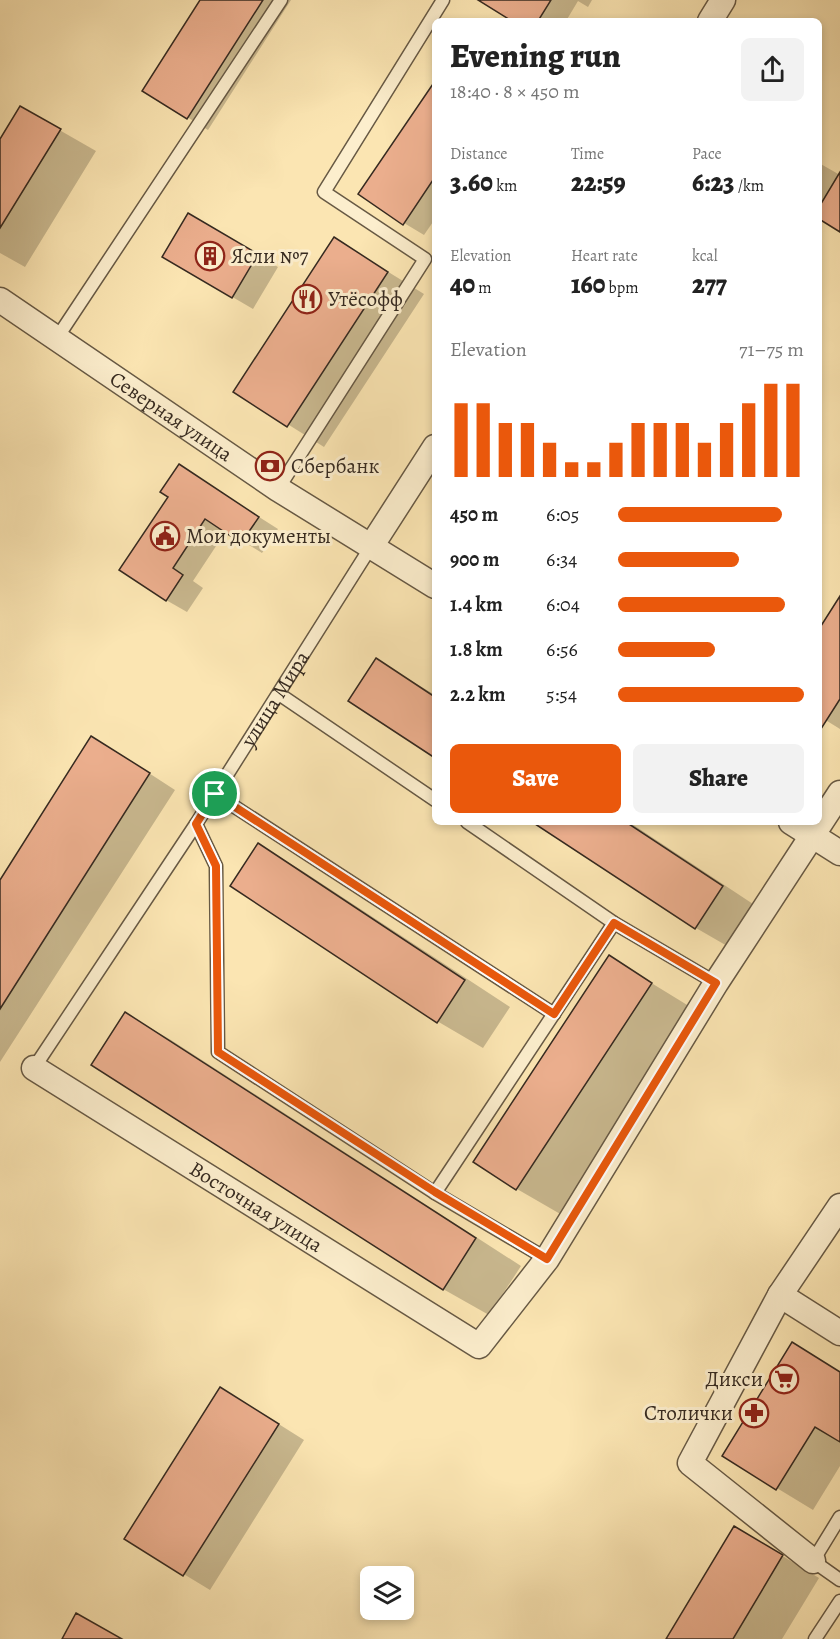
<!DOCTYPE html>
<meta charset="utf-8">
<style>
:root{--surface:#fff;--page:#f2f2f2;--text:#222;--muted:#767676;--accent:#ea580c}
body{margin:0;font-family:Alegreya,serif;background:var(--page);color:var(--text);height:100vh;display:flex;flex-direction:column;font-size:22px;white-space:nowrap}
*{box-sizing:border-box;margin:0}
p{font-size:20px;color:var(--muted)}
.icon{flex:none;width:33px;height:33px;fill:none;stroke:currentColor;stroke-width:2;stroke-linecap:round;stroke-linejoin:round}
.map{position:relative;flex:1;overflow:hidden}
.details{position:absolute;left:432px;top:18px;width:390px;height:807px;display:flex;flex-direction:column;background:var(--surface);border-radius:9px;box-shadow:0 3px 9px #0003}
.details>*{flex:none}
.controls{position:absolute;left:360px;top:1566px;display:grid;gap:12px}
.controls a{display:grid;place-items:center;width:54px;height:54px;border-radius:9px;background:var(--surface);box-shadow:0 3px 9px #0003;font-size:30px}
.pin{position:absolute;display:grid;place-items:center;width:51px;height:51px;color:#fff;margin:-26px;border:3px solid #fff;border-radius:50%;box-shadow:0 2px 6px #0007}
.round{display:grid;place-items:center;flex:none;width:63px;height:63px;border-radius:9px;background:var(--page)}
.head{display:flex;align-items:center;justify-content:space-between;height:102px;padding:0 18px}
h1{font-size:33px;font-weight:800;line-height:45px}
.metrics{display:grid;grid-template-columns:repeat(3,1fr);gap:9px;height:102px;padding:6px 18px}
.metrics div{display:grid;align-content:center}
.metrics b{font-size:26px;font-weight:800}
.metrics small{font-size:16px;font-weight:400}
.metrics p{font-size:16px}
.chart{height:168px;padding:12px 18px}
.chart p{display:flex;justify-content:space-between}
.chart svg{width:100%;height:108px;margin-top:6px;stroke:var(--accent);stroke-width:6}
.button{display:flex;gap:12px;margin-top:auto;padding:12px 18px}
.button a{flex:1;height:69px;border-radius:9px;background:var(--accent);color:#fff;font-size:24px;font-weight:800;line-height:69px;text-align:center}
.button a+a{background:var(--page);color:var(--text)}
ul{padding:0 18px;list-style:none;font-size:20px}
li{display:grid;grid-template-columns:96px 72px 1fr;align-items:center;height:45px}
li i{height:15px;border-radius:8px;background:var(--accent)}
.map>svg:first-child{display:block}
</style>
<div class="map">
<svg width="840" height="1639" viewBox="0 0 840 1639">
<rect width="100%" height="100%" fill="#fbe5b2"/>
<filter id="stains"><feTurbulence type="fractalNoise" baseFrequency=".00333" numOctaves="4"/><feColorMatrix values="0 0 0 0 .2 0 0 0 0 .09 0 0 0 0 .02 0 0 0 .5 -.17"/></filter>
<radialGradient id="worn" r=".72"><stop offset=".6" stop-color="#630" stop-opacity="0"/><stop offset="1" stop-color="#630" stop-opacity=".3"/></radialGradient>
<!-- shadow -->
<path fill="#0003" d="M202 0H291L208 130 144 90Z
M492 0H592L588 7 578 1 566 21H514Z
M435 83V219L424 235 404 223Z
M21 108 96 151 25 267 0 253V141Z
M819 163 840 175V229L819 216Z
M189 215 278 267 253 309 164 257Z
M335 239 424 294 324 447 235 391Z
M179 466 278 529 262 553 226 531 193 581 203 588 187 612 166 600 170 497Z
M840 599V729L819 716V632Z
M377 660 435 695V756Z
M118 753 175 790 0 1062V883Z
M535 822H629L768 914 741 954 696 928Z
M259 845 304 872 510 1007 483 1048 437 1021Z
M609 957 697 1011 562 1215 517 1189Z
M126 1014 171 1040 521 1266 489 1315 443 1289Z
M840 1372V1466L813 1510 724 1456Z
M247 1404 304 1440 210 1590 126 1539Z
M771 1549 819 1578 782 1639H668Z"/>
<!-- building -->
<path fill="#ebae8d" stroke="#362a20" stroke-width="1.5" d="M200 0H263L187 119 142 91Z
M478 0H551L538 21H512Z
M435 81V177L403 225 358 194Z
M20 106 61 129 0 228V139Z
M840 172V232L819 219V207Z
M188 213 258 254 232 298 162 257Z
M334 237 388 272 287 427 233 392Z
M179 464 259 517 241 543 205 519 173 568 183 575 166 601 119 570 168 497 160 492Z
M840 596V699L819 732V629Z
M376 658 435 697V758L348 701Z
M91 736 150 773 0 1009V880Z
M532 822H626L723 886 695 929Z
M258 843 465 980 437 1023 230 886Z
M609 955 652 983 516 1190 473 1162Z
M125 1012 476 1238 443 1290 91 1065Z
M792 1342 840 1372V1442L815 1427 776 1490 722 1456Z
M220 1387 279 1424 183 1576 124 1539Z
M734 1526 783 1555 733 1639H666Z
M76 1613 122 1639H62Z"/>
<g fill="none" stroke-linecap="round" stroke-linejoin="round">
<!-- lane casing -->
<g stroke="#675944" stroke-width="15">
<g id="lane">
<path d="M57 338 281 0"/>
<path d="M278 489 425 259 324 192 443 0"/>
<path d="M279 694 435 800"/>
<path d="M215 794 554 1014"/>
<path d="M467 822 614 923 716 983"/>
<path d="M196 824 216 866 218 1052 435 1193 614 923"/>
<path id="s1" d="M34 1068 196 824 372 545"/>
<path d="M435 1193 547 1259"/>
<path d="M840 1517 813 1561 840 1580"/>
<path d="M815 1639 840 1601"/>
</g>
</g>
<!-- street casing -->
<g stroke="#675944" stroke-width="27">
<g id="street">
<path d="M710 21 723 0"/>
<path id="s2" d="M0 300 278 489 435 586"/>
<path d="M372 545 435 447"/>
<path d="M791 822 840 853"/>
<path id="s3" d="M34 1068 479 1346 547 1259 716 983 840 793"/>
<path d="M780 1295 840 1333"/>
<path d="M813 1561 690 1463 780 1295 840 1206"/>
</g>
</g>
<!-- lane -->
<use href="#lane" stroke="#fceecd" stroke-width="12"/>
<!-- street -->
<use href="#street" stroke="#fceecd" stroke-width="24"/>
</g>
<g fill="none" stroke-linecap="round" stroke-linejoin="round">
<!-- route casing -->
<g stroke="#fff" stroke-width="12">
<path id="route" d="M215 794 554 1014 614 923 716 983 547 1259 435 1192 218 1052 216 866 196 824Z"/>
</g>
<!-- route -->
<use href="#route" stroke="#ea580c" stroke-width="8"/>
</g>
<!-- icons -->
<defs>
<g id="building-ring" transform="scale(1.5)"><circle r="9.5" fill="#fceecd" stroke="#8f2418" stroke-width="1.5"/><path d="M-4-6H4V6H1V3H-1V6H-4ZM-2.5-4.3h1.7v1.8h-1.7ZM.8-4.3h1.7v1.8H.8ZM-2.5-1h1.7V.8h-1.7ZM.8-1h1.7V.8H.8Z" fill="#8f2418"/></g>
<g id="restaurant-ring" transform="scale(1.5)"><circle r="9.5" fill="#fceecd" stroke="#8f2418" stroke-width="1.5"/><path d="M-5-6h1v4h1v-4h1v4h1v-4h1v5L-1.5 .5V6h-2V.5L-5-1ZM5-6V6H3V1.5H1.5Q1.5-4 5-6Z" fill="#8f2418"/></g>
<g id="bank-ring" transform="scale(1.5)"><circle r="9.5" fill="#fceecd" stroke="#8f2418" stroke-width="1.5"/><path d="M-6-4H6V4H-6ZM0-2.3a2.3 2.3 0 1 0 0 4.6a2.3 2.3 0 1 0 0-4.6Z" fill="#8f2418"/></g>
<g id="civic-ring" transform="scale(1.5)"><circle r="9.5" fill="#fceecd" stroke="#8f2418" stroke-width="1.5"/><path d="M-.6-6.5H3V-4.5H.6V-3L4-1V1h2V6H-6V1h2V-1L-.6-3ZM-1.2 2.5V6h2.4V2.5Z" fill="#8f2418"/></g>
<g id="supermarket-ring" transform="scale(1.5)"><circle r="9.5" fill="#fceecd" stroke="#8f2418" stroke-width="1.5"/><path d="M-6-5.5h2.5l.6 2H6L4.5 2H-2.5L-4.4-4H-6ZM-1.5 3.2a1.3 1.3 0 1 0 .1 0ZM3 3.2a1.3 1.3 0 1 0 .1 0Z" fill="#8f2418"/></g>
<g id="pharmacy-ring" transform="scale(1.5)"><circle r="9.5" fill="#fceecd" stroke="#8f2418" stroke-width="1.5"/><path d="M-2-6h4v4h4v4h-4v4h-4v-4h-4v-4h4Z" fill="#8f2418"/></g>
</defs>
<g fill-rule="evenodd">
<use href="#building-ring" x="210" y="256"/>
<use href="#restaurant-ring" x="307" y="299"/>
<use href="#bank-ring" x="270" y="466"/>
<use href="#civic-ring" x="165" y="536"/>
<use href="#supermarket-ring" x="784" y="1379"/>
<use href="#pharmacy-ring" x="754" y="1413"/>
</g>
<g text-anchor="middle" stroke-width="6" stroke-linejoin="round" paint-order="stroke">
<!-- poi labels -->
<g font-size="21" fill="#362a20" stroke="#fceecd" text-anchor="start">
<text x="231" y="263">Ясли №7</text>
<text x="328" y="306">Утёсофф</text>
<text x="291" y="473">Сбербанк</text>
<text x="186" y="543">Мои документы</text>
<text x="763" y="1386" text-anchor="end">Дикси</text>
<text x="733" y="1420" text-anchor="end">Столички</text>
</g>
<!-- street labels -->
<g font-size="21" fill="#362a20" stroke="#fceecd">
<text dy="7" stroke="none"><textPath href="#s2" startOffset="207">Северная улица</textPath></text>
<text dy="7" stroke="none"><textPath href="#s1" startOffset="441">улица Мира</textPath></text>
<text dy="7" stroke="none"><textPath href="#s3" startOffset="262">Восточная улица</textPath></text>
</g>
</g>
<rect width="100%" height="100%" filter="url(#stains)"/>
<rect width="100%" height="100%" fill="url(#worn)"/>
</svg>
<div class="controls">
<a><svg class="icon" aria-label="layers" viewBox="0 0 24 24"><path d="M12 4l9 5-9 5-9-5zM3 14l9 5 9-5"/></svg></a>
</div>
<div class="pin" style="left:215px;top:794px;background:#1e9e55"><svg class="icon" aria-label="arrive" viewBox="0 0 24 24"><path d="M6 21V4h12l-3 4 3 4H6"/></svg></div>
<section class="details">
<div class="head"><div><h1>Evening run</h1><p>18:40 · 8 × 450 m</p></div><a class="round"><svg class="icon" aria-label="share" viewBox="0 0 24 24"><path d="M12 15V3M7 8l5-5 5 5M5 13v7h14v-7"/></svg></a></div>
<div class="metrics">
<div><p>Distance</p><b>3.60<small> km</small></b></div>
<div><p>Time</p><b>22:59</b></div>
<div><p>Pace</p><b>6:23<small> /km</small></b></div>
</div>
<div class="metrics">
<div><p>Elevation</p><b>40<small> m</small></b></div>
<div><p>Heart rate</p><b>160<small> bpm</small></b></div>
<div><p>kcal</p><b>277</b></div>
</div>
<div class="chart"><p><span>Elevation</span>71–75 m</p>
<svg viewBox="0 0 160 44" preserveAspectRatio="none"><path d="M5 44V14M15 44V14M25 44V22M35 44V22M45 44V30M55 44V38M65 44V38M75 44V30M85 44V22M95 44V22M105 44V22M115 44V30M125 44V22M135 44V14M145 44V6M155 44V6"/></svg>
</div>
<ul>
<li><b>450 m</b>6:05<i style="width:88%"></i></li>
<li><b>900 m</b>6:34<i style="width:65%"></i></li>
<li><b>1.4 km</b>6:04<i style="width:90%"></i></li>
<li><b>1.8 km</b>6:56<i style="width:52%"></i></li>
<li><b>2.2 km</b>5:54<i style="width:100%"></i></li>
</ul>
<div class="button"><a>Save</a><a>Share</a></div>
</section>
</div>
